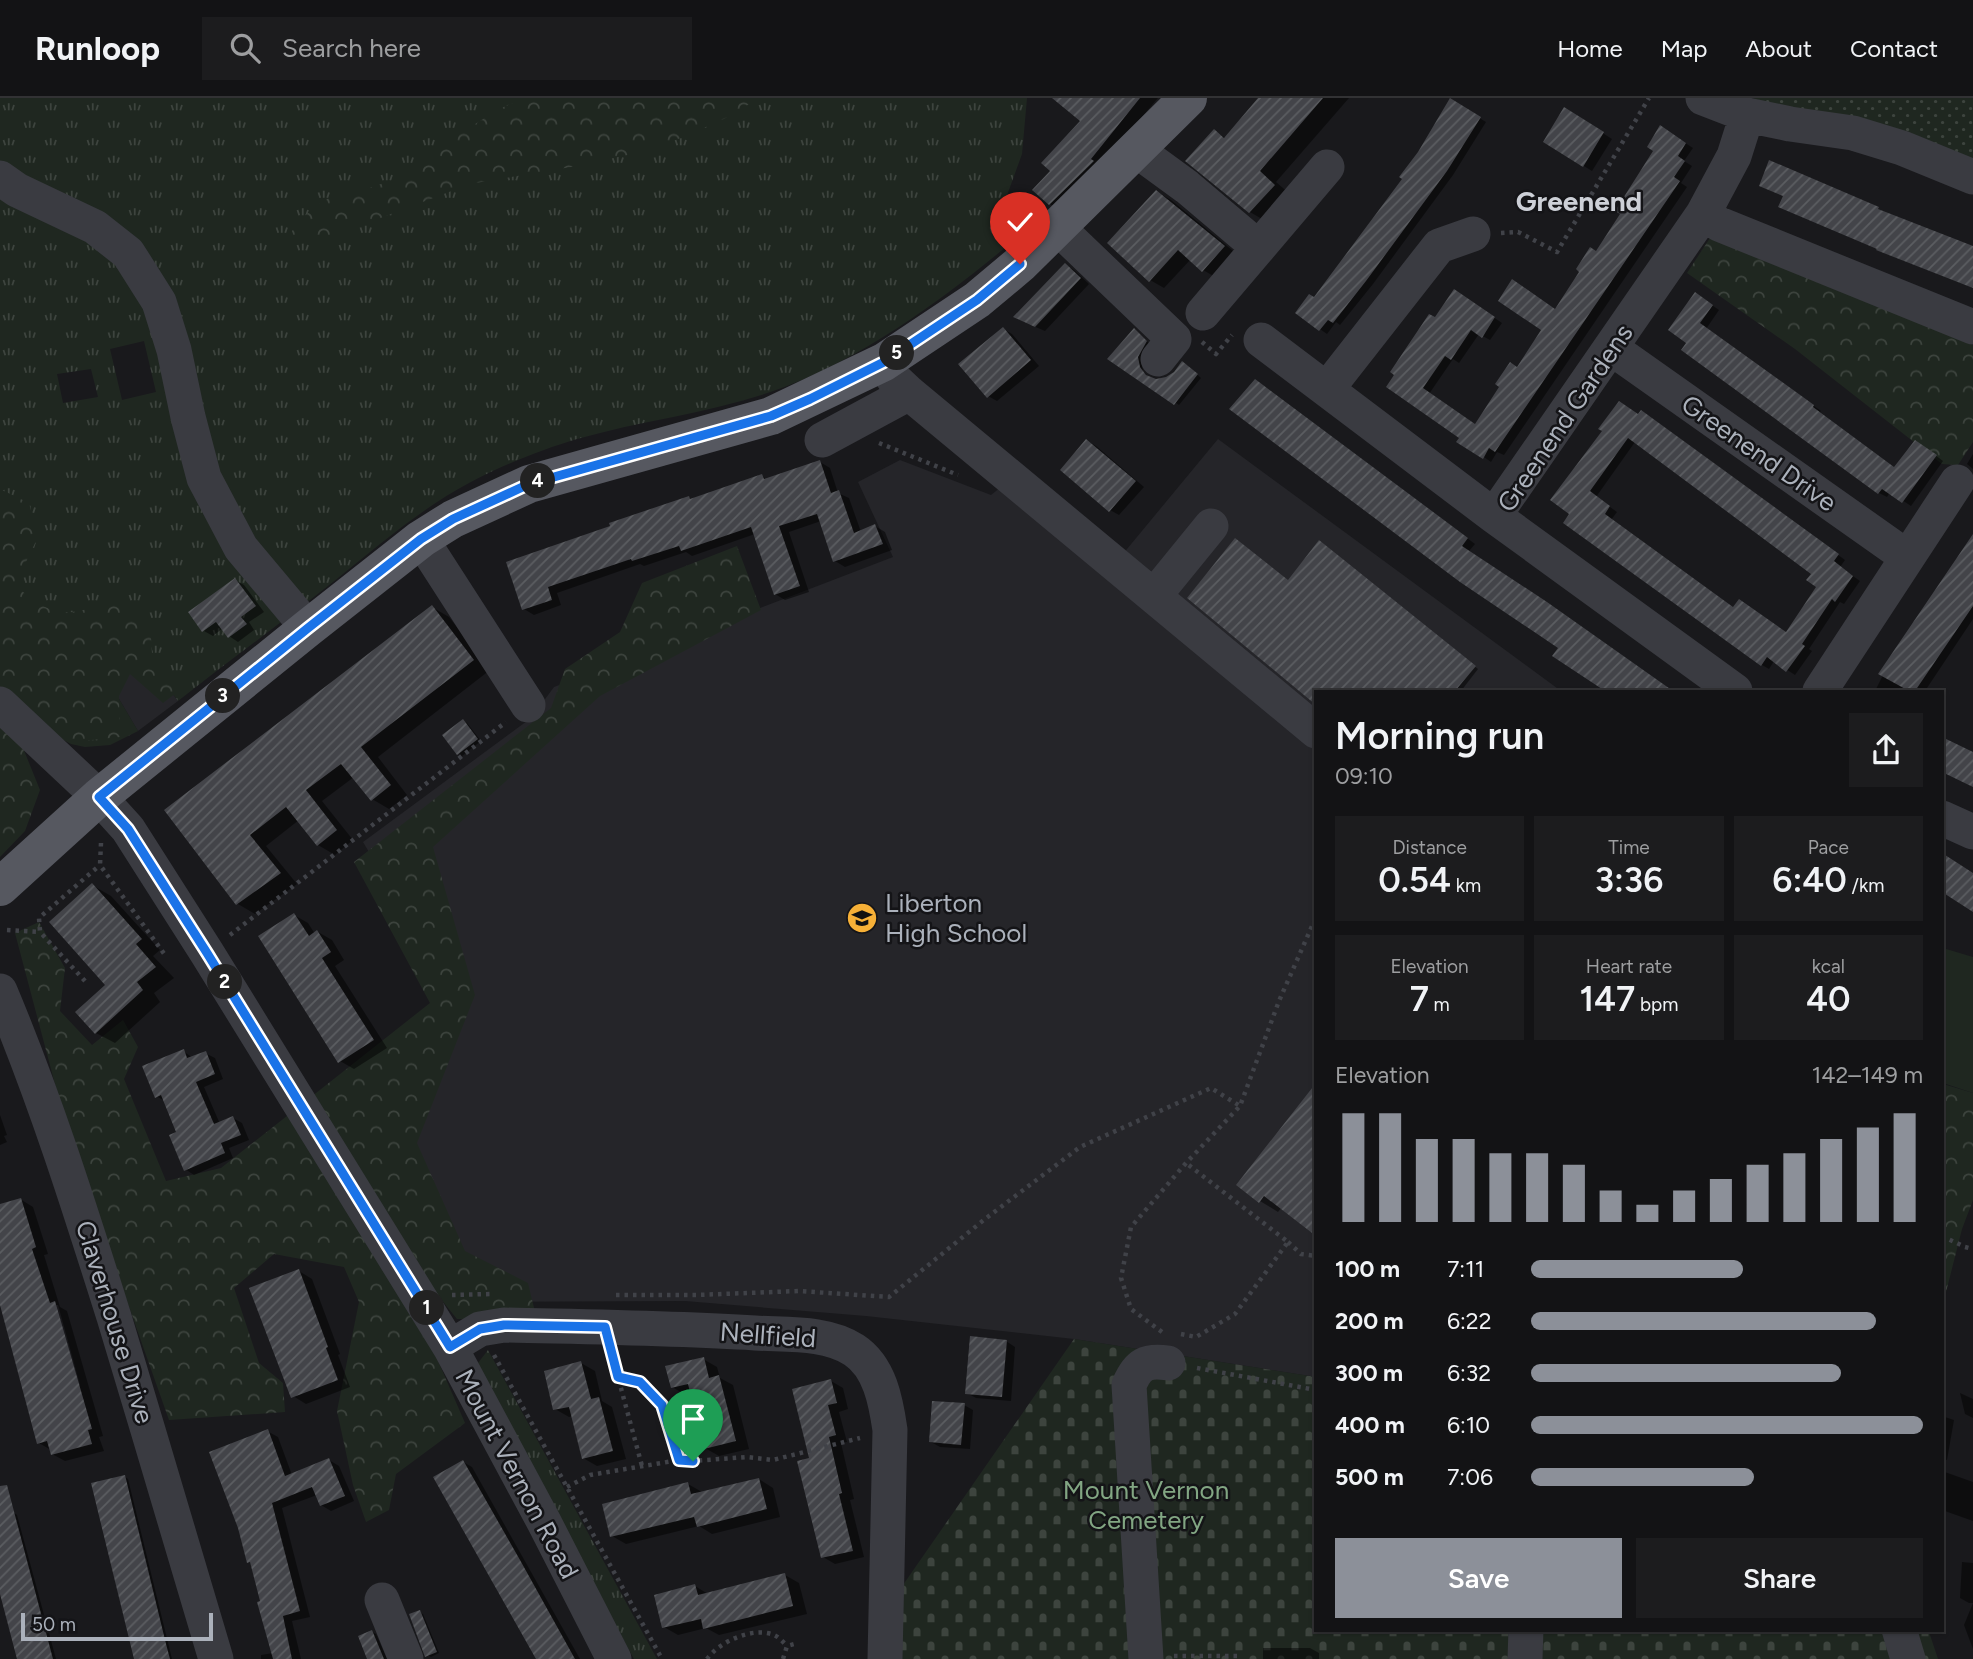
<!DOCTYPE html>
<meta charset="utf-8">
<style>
:root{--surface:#131315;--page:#1c1c1e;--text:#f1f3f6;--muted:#9d9ea0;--line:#323234;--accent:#8c9099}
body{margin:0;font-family:Figtree,sans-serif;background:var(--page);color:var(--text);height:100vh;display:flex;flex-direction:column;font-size:26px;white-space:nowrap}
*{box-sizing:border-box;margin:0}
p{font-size:23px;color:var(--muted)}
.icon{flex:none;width:38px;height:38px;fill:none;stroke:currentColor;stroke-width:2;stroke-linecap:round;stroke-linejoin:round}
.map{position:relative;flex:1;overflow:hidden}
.drawer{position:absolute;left:1314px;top:592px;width:630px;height:942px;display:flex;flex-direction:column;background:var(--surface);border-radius:0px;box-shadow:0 2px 5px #0004,0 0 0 2px var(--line)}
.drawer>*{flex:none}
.scale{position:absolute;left:21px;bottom:18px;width:192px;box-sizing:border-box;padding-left:7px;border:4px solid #abb1bb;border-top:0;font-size:19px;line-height:24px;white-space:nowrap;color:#abb1bb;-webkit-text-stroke:5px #141417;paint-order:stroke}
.pin{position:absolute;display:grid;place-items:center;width:60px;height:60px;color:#fff;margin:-72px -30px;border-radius:50% 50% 50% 0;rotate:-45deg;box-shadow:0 0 7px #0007}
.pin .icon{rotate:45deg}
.km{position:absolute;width:35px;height:35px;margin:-18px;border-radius:50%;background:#222;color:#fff;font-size:19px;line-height:35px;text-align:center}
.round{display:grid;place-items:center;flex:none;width:74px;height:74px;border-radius:0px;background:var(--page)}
.head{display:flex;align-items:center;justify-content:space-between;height:119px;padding:0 21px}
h1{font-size:38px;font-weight:600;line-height:52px}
.metrics{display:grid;grid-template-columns:repeat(3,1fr);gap:10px;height:119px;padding:7px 21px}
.metrics div{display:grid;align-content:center;border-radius:0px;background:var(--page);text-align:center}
.metrics b{font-size:35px;font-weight:600}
.metrics small{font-size:19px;font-weight:400}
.metrics p{font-size:19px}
.chart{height:196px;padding:14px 21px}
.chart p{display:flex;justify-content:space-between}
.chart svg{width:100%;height:126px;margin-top:7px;stroke:var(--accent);stroke-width:6}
.button{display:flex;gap:14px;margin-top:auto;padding:14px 21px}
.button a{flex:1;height:80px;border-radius:0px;background:var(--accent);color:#fff;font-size:28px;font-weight:600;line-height:80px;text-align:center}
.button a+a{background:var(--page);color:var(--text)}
ul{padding:0 21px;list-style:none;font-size:23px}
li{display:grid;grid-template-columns:112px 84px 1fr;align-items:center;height:52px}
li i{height:18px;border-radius:9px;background:var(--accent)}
header{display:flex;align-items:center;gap:42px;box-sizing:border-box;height:98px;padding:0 35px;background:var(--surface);border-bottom:2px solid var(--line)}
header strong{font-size:33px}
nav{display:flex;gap:38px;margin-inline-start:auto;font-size:24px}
.search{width:490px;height:63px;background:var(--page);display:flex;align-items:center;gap:18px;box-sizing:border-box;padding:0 24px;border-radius:0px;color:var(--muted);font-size:26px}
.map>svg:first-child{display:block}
</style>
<header>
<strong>Runloop</strong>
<div class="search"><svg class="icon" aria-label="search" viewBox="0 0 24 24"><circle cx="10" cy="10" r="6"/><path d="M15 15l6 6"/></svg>Search here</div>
<nav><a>Home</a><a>Map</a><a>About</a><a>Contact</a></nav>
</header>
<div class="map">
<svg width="1973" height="1561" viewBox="0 0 1973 1561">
<defs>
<pattern id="grass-tufts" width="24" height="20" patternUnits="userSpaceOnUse" patternTransform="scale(1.75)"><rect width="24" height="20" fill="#1f2720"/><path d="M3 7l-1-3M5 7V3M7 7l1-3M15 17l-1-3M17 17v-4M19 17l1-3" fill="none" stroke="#3d443e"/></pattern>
<pattern id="forest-crowns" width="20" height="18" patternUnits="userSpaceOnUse" patternTransform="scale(1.75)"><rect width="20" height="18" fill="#1f2720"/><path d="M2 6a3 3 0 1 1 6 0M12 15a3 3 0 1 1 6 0" fill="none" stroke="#3d443e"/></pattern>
<pattern id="cemetery-stones" width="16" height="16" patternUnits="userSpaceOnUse" patternTransform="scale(1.75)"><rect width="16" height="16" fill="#1f2720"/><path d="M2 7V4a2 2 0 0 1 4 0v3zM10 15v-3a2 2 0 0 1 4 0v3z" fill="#3d443e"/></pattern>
<pattern id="park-dots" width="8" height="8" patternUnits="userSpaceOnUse" patternTransform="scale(1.75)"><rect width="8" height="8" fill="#1f2720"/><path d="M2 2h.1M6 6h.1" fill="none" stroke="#3d443e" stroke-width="1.8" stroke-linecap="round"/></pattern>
<pattern id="building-hatch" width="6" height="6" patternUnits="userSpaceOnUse" patternTransform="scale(1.75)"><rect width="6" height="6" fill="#434449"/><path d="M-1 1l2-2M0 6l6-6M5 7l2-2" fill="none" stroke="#5b5d61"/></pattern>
</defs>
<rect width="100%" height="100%" fill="#19191c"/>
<!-- built -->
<path fill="#252529" d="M1218 341 1561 593H1316V1279L1074 1241 866 1218 685 1203 470 1204 347 976 452 895 363 744 531 620 554 589 893 459 858 384 900 362 991 397 1001 389 1108 474Z
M144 557 178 603 138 633 109 584Z"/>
<!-- grass -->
<path fill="url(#grass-tufts)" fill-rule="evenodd" d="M0 0H1027L1022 56 1002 111 1025 133C954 193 874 254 787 288 720 314 646 321 577 341 543 351 500 368 469 385 420 411 377 449 333 484 282 524 229 563 178 603L144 557 109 584 138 633 110 647 85 649 71 646 56 638 0 592ZM144 243 156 294 122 302 110 251ZM91 271 98 299 63 305 57 276Z
M488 1252 657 1561H634L478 1272V1265Z"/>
<!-- forest -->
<path fill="url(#forest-crowns)" d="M524 0H759L728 19 684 39 632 56 577 68 470 86 320 143 293 147 292 133 312 110 329 100 348 97 393 82 424 58 499 11Z
M1710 140 1973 247V344L1958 367 1942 366 1795 251 1687 175Z
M0 391 29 405 38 439 15 487 36 505 61 516 122 505 150 525 152 555 184 589 163 605 130 576 119 598 120 639 73 644 40 623 0 586Z
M737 448 761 512 600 598 433 749 475 897 417 1045 465 1153 528 1185 535 1214 483 1221H457L436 1195 415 1210 465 1325 396 1376 389 1412 366 1424 353 1387 337 1313 359 1204 344 1169 274 1156 234 1190 259 1265 283 1285 285 1314 169 1322 69 1039 15 835 39 824 65 870 60 913 92 947 123 922 138 949 124 981 166 1083 221 1070 430 905 354 764 551 610 565 571 620 534 642 485Z
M0 628 23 650 40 692 25 733 0 759Z
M1943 986 1973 995V1102L1962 1131 1943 1206Z"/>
<!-- cemetery -->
<path fill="url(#cemetery-stones)" d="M1074 1241 1316 1279V1531H1928L1938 1561H896V1497Z"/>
<!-- park -->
<path fill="url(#park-dots)" d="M1753 0H1973V64L1766 5Z"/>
<!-- pitch -->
<path fill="#1f2720" d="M1943 850 1973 859V995L1943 985Z"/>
<!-- shadow -->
<path fill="#0007" fill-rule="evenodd" d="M1078 0H1158L1062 113 1050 106 1052 73 1082 23Z
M1261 0H1349L1276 84 1291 97 1267 124 1250 114 1214 33 1226 40Z
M1451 3 1486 24 1453 77 1373 186 1340 227 1336 224 1327 236 1297 215 1314 201 1404 81Z
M1565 11 1612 41 1592 73 1545 44Z
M1668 34 1693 50 1684 63 1692 68 1681 85 1687 89 1504 357 1497 354 1491 364 1484 359 1461 340 1388 288 1435 221 1462 198 1502 225 1490 242 1479 236 1459 265 1453 261 1429 296 1476 328 1518 271 1623 116Z
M1157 94 1171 102 1238 157 1217 180 1203 172 1191 161 1164 190 1150 182Z
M1065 167 1074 172 1089 186 1045 233 1024 224Z
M1703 201 1719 212 1706 231 1821 313 1820 314 1895 371 1923 348 1943 363 1911 408 1890 394 1887 399 1879 395 1683 252 1688 245Z
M1003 231 1012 236 1039 268 997 303 988 298Z
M1138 235 1150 246 1141 261 1143 273 1149 280 1155 283 1167 281 1187 267 1201 280 1179 307 1110 261Z
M1263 287 1475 446 1469 453 1671 593H1607L1555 558 1560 549Z
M1639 318H1649L1845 462 1840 469 1860 483 1844 506 1840 504 1809 551 1812 553 1795 577 1774 563 1769 571 1762 567 1565 425ZM1635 344 1814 476 1818 489 1787 535 1734 511 1611 422 1617 414 1596 399Z
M1087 343 1096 348 1144 389 1119 417 1110 412Z
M1973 356V371L1967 366Z
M820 364 830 370 838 395 849 400 861 434 875 428 885 434 892 452 845 469 835 463 821 423 789 434 809 494 785 502 775 496 755 436 692 458 686 454 644 468 640 466 557 495 561 507 534 517 524 511 508 465 689 400 692 402 762 378 768 382Z
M1973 438V521L1925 593H1875L1883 577Z
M1323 447 1478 571 1461 593H1316V605L1288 484Z
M235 482 244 487 264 514 249 524 254 532 238 544 229 538 223 530 213 538 204 533Z
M432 509 449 519 490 572 378 659 407 697 389 711 372 701 354 679 322 703 353 742 335 757 318 747 299 722 266 748 297 786 255 816 238 806 166 713Z
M463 623 467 625 481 643 462 658 459 655Z
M92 787 111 798 160 852 153 858 174 880 154 895 160 904 115 945 96 935 107 887Z
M294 817 308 825 315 836 318 834 332 842 344 862 335 868 387 950 354 971 340 963Z
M183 953 193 960 205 955 215 960 223 981 204 989 220 1026 233 1020 242 1025 249 1042 229 1050 233 1060 194 1077 185 1071 179 1035 165 1003 156 998Z
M1316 987V1136L1282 1109 1278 1114 1260 1103Z
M0 1017 7 1037 4 1038 7 1044 0 1047Z
M20 1101 33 1109 48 1156 44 1157 60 1209 67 1213 103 1338 99 1339 104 1353 65 1363 52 1356 51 1352 39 1345 0 1201V1108ZM54 1207H58L80 1287 77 1288Z
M299 1173 312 1181 340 1256 338 1257 350 1289 306 1306 293 1298Z
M1006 1243 1015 1249 1011 1303 976 1300 967 1295Z
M703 1261 717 1269 720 1280 733 1287 749 1351 719 1358 705 1350 692 1296 686 1297 672 1289Z
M581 1265 595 1273 602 1303 612 1309 626 1361 597 1368 583 1360 573 1318 569 1319 555 1311Z
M831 1283 843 1290 848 1311 839 1314 847 1344 841 1345 854 1401 850 1402 864 1459 835 1466 823 1459 811 1361Z
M1960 1295 1973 1301V1320L1965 1316Z
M964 1307 973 1312 970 1351 940 1349 931 1344Z
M1942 1318 1954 1322 1947 1362 1942 1361Z
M267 1333 278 1339 292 1377 329 1362 339 1368 354 1403 331 1413 321 1407 317 1397 282 1410 310 1519 292 1523 301 1561H261V1557L273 1555 253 1467 249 1464Z
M463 1364 472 1369 580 1561H538Z
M1942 1373 1973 1384V1423L1942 1412Z
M124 1378 128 1381 172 1561H136Z
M759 1381 773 1390 780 1419 712 1436 699 1428 626 1446 612 1438 688 1386 702 1394Z
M13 1414 17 1417 56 1561H19L0 1488V1418Z
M1962 1464 1973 1465V1505H1969L1960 1500Z
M785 1477 799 1485 807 1516 719 1537 706 1530 678 1537 664 1529 695 1488 708 1496Z
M1973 1505V1551L1964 1527Z
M419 1514 423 1516 439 1555 431 1559 427 1557Z
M372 1534 376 1536 387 1561H369Z
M1263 1550H1310L1319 1555V1561H1263Z"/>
<!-- building -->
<path fill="url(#building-hatch)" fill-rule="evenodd" d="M1052 0H1140L1091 61 1094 63 1049 107 1032 92 1050 73 1041 65 1080 23Z
M1258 0H1323L1260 73 1275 87 1249 115 1185 63 1214 31 1224 40Z
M1450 0 1481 19 1447 73 1366 183 1333 225 1328 222 1319 233 1295 215 1309 196 1314 199 1402 81 1399 79 1418 54Z
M1564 9 1604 34 1583 69 1543 44Z
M1660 27 1686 45 1678 58 1685 63 1674 79 1680 83 1495 354 1489 350 1483 361 1456 344 1459 340 1386 289 1394 277 1390 274 1429 216 1435 219 1454 191 1495 219 1482 240 1471 232 1451 262 1445 258 1423 290 1475 326 1499 289 1495 286 1510 264 1517 269 1541 232 1498 203 1512 181 1555 211 1579 174 1576 171 1590 149 1596 153 1620 116 1615 113 1653 53 1647 49Z
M1769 62 1879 109 1878 111 1973 148V190L1876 152 1877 151 1778 109 1783 98 1759 88Z
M1156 92 1225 148 1202 174 1178 152 1149 184 1107 145Z
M1065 165 1081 180 1035 229 1013 219Z
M1695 194 1713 207 1700 225 1814 307 1813 309 1894 369 1915 342 1937 357 1902 405 1882 391 1878 396 1681 252 1686 245 1668 232Z
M1003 229 1031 262 987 300 958 266Z
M1134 230 1147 243 1138 259 1140 269 1146 277 1156 281 1166 279 1174 274 1182 263 1198 276 1174 307 1107 261Z
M1255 281 1468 440 1462 448 1547 504 1673 593H1605L1552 558 1558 550 1460 484 1229 311Z
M1619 303 1638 316 1641 312 1839 456 1834 463 1853 478 1835 504 1832 501 1802 546 1805 548 1786 574 1767 559 1761 568 1563 425 1569 416 1550 402 1602 333 1598 331ZM1628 340 1811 476 1806 482 1816 489 1786 534 1739 501 1733 509 1605 416 1610 408 1590 393Z
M1086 341 1136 383 1109 414 1060 372Z
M820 362 831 395 839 392 854 435 875 426 883 446 833 464 817 416 779 428 800 488 774 497 751 429 681 453 679 448 632 463 631 461 548 489 552 502 522 512 506 464 610 428 609 425 689 398 690 401 762 376 764 381Z
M1973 436V508L1915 593H1909L1878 576Z
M1235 440 1288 482 1319 442 1476 568 1455 593H1316V607L1187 500Z
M235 480 256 508 241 519 247 526 228 540 216 524 202 534 188 514Z
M432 507 474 562 361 649 391 687 371 703 341 666 306 692 337 732 317 748 286 709 250 737 281 775 236 807 164 712Z
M463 621 478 641 457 657 442 637Z
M1942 639 1973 654V689L1942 674Z
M1942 755 1973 775V814L1942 794Z
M92 785 142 841 136 846 156 869 137 884 143 892 95 936 75 914 105 887 49 824Z
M294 815 309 838 317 832 331 854 322 860 374 942 338 965 258 838Z
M184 951 187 960 206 953 215 976 196 984 214 1026 233 1018 241 1037 221 1045 225 1055 184 1073 169 1037 176 1034 161 997 155 1000 142 968Z
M1316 985V1138L1264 1098 1259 1105 1236 1087Z
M21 1100 36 1149 32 1151 50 1205 55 1203 92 1331 88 1332 92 1346 51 1357 47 1343 37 1346 0 1207V1106Z
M299 1171 328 1249 326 1250 338 1282 291 1300 249 1190Z
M970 1238 1007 1242 1002 1299 965 1296Z
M704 1259 709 1280 719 1277 736 1343 704 1351 688 1286 671 1290 665 1268Z
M581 1263 591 1301 599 1299 613 1353 582 1361 569 1309 553 1312 544 1273Z
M831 1281 837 1305 828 1307 836 1337 829 1339 842 1395 839 1396 853 1453 821 1460 797 1363 809 1360 792 1291Z
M932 1303 965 1305 961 1347 929 1344Z
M268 1331 285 1378 329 1360 345 1398 320 1408 312 1389 272 1405 300 1513 283 1518 292 1561H273L257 1504 260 1503 250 1464 247 1465 238 1430 209 1354Z
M463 1362 520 1462 575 1561H536L433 1379Z
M125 1377 166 1546 170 1561H134L91 1385Z
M759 1380 767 1411 697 1429 694 1419 610 1439 602 1406 688 1384 691 1396Z
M7 1387 53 1561H17L0 1496V1388Z
M785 1475 793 1508 703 1531 701 1521 662 1530 654 1497 695 1486 698 1497Z
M420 1512 437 1554 425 1559 409 1516Z
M372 1532 384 1561H367L358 1538Z"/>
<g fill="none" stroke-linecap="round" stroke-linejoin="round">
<!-- path -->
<path stroke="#404248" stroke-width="4.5" stroke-dasharray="3.5 5" stroke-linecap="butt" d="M1501 135 1518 134 1557 154 1649 0
M1202 244 1216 256 1232 237
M879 345 958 377
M101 745 100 767 165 857
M7 832 40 834
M230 837 506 624
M85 883 40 834 39 820 100 767
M1942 1138 1965 1149 1973 1151
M1288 1144 1301 1156 1316 1158
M452 1197 492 1196
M616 1197H696L799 1193 889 1199 985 1121 1080 1049 1211 990 1240 1008 1279 903 1316 819
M1162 1234 1131 1211 1121 1180 1131 1129 1186 1065 1240 1008
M1181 1236 1196 1239 1235 1216 1288 1144 1186 1065
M494 1257 662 1561
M612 1257 642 1368
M1197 1270 1316 1292
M618 1279 640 1284 662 1307 679 1362
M567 1389 590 1377 679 1362 693 1363 747 1359 773 1362 860 1340
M1174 1558H1240
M707 1561C719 1544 753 1528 774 1537 779 1539 783 1544 787 1548
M783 1561 787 1548 798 1545"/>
<!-- minor -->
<path stroke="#3a3b41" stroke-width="35" d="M1703 0 1747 17 1790 26 1853 35 1902 50 1973 79
M1135 51 1187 89 1258 149
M0 80 17 92 95 129 128 155 159 204 174 252 188 319 204 380 241 450 308 530
M1703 116 1719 126 1973 229
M1058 130 1174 241 1158 261
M1203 215 1327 69
M1261 242 1494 418 1735 593
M1611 250 1907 459
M884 264 893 280 909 295 1316 633
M1327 291 1439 148 1473 136
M822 342 909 295
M1494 418 1703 116 1734 58 1747 17
M421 441 528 607
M1154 498 1211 428
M1820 593 1957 384
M0 606 99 699 128 731 207 855 450 1249 544 1424 614 1561
M1942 720 1973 734
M0 893C45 1000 79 1108 114 1219 148 1333 183 1447 216 1561
M450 1249 480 1231 504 1227C588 1229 672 1230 755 1235 788 1237 826 1234 854 1252 880 1269 886 1304 890 1332L885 1561
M382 1502 406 1561
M1899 1531 1908 1561
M1146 1561 1129 1287C1138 1266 1146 1262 1168 1265
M1525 1561 1526 1531"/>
<!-- major -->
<path stroke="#565860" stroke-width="38" d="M0 789 99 699 308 530 421 441 453 421 529 386 771 318 884 264 977 202 1020 166 1188 0"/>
</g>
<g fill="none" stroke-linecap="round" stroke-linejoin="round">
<!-- route casing -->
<g stroke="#fff" stroke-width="14">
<path id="route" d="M693 1363 679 1362 662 1307 640 1284 618 1279 605 1229 504 1227 480 1231 450 1249 207 855 128 731 99 699 308 530 421 441 453 421 529 386 771 318 810 301 884 264 977 202 1020 166"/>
</g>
<!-- route -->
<use href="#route" stroke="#1a73e8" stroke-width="9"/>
</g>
<!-- icons -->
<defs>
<g id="school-disc" transform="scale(1.575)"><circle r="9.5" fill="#f6b037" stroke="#141417"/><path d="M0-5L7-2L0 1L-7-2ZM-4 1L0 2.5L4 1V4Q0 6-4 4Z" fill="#111"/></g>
</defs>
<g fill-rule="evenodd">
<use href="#school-disc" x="862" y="820"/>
</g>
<g text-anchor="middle" stroke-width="5" stroke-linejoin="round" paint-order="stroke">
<!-- street labels -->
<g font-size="26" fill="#abb1bb" stroke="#141417">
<text transform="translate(1565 320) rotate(-56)" y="9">Greenend Gardens</text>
<text transform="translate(1759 355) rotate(35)" y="9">Greenend Drive</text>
<text transform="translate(115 1224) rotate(73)" y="9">Claverhouse Drive</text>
<text transform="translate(768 1237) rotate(4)" y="9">Nellfield</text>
<text transform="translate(517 1376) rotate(62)" y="9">Mount Vernon Road</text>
</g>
<!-- poi labels -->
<g font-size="26" fill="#abb1bb" stroke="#141417" text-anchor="start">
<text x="885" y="814">Liberton<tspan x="885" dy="30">High School</tspan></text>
</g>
<!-- park labels -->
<g font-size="26" fill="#82a683" stroke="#141417">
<text x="1146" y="1401">Mount Vernon<tspan x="1146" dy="30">Cemetery</tspan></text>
</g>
<!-- neighbourhood labels -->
<g font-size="28" font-weight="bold" fill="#cdd0d7" stroke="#141417">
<text x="1579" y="113">Greenend</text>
</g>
</g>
</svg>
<div class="scale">50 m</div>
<div class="pin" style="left:693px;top:1363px;background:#1e9e55"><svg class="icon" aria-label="arrive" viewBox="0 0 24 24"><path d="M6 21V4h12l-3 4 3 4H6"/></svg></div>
<div class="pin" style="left:1020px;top:166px;background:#d93025"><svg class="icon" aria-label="check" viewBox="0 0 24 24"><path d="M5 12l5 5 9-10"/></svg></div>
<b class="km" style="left:427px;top:1210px">1</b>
<b class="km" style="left:225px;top:884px">2</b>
<b class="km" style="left:223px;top:598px">3</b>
<b class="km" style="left:538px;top:383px">4</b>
<b class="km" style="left:897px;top:255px">5</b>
<section class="drawer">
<div class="head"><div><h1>Morning run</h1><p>09:10</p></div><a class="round"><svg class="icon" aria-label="share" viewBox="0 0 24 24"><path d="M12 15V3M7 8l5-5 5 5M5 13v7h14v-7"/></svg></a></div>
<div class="metrics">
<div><p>Distance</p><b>0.54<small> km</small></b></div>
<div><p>Time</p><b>3:36</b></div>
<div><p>Pace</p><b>6:40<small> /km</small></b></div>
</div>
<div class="metrics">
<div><p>Elevation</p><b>7<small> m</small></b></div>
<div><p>Heart rate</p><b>147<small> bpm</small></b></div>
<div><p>kcal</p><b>40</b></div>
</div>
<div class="chart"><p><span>Elevation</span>142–149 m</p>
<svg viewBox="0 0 160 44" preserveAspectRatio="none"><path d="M5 44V6M15 44V6M25 44V15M35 44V15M45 44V20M55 44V20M65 44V24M75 44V33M85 44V38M95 44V33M105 44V29M115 44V24M125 44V20M135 44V15M145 44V11M155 44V6"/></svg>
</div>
<ul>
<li><b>100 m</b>7:11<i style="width:54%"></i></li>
<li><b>200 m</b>6:22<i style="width:88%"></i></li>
<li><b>300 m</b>6:32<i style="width:79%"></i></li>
<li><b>400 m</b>6:10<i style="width:100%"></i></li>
<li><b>500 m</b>7:06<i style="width:57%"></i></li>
</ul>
<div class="button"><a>Save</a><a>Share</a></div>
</section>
</div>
